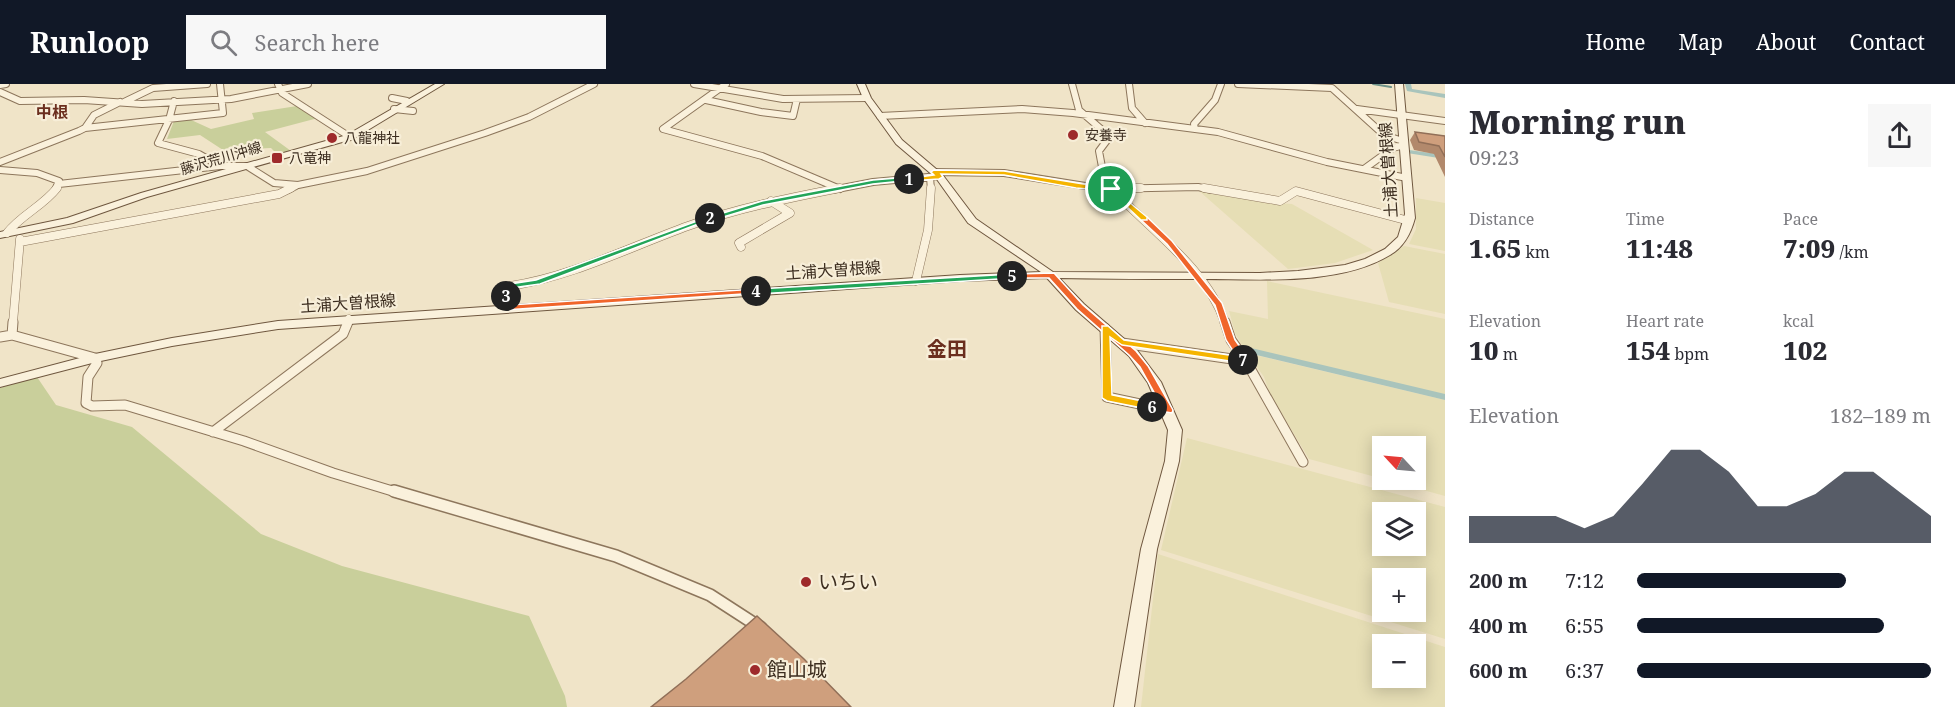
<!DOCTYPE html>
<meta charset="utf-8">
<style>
:root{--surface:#fff;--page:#f7f7f7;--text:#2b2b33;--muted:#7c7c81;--accent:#111827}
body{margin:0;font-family:"Noto Serif","Noto Sans JP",serif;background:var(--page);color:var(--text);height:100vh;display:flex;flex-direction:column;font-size:22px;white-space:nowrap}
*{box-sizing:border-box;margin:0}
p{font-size:20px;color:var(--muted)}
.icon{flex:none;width:33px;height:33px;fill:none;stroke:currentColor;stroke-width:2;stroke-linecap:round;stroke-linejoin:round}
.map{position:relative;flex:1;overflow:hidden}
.drawer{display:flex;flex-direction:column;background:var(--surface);width:510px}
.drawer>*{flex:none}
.needle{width:39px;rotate:296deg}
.controls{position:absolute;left:1372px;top:352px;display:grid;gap:12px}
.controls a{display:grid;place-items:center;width:54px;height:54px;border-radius:0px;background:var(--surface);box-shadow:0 3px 15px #0003;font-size:30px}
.pin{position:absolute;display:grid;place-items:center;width:51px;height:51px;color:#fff;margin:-26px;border:3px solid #fff;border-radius:50%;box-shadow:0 2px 6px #0007}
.km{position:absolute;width:30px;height:30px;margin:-15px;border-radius:50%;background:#222;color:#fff;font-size:16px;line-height:30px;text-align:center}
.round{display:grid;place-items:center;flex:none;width:63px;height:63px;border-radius:0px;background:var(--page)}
.summary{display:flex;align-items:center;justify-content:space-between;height:102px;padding:0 24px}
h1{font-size:33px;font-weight:800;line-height:45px}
.stats{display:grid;grid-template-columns:repeat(3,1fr);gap:9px;height:102px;padding:6px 24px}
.stats div{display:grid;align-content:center}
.stats b{font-size:26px;font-weight:800}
.stats small{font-size:16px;font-weight:400}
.stats p{font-size:16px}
.chart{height:168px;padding:12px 24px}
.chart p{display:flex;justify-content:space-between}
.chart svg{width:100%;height:108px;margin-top:6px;fill:var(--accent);opacity:.7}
ul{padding:0 24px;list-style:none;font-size:20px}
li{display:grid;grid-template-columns:96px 72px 1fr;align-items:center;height:45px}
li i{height:15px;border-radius:8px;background:var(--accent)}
header{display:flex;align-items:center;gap:36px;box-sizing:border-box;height:84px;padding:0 30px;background:var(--accent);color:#fff}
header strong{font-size:28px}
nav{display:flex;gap:33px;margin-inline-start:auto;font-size:21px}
.search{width:420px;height:54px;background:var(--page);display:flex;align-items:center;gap:15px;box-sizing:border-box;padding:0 21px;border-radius:0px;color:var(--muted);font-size:22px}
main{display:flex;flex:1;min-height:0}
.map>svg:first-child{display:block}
</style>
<header>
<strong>Runloop</strong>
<div class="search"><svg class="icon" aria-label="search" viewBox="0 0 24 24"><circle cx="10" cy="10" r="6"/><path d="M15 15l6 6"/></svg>Search here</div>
<nav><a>Home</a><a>Map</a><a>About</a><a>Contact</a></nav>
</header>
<main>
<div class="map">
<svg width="1445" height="623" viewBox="0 0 1445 623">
<rect width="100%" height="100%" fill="#f0e4c8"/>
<!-- farmland -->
<path fill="#e6deb5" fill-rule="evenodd" d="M1203 105 1261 118 1292 120 1373 166 1335 179 1288 185 1198 106Z
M1416 114 1445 119V167L1409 160 1416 145Z
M1404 162 1445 170V230L1389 218 1378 179Z
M1267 197 1445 235V311L1243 263 1235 249 1229 227 1268 235Z
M1247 269 1445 316V412L1386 396H1416V363H1383V395L1309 375 1270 310 1264 293Z
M1187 354 1445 423V555L1161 466ZM1383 429H1416V462H1383ZM1383 495H1416V528H1383Z
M1158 470 1445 563V623H1141ZM1383 561H1416V594H1383Z"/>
<!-- green -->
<path fill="#c9cf9b" d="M297 22 318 34 265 48 291 67 278 71 271 64 223 66 200 51 167 55 174 37 189 35 211 45 254 35 252 29Z
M37 293 56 321 132 343 261 450 342 482 529 532 565 612 567 623H0V304Z"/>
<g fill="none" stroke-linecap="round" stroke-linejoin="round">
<!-- stream -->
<path stroke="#6f938a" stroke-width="2" d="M1373 0 1391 3"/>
<!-- canal -->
<path fill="#a9c4bc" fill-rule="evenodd" d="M1405 0H1411L1412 5 1445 10V14L1407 7Z
M1409 66 1445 71V75L1407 69V67Z
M1247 263 1445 310V316L1244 268 1242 266 1244 264Z"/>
<!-- street-far3 casing -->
<g stroke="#8d765c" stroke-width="8">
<path id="street-far3" d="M278 0 282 9 350 53
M694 0 783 15 867 14
M726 0 663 45 762 72 840 105
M1072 0 1079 26 1101 45 1108 55 1099 67 1102 83 1112 106
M1129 0 1132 24 1145 39
M1238 0 1332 4 1384 51 1403 57
M0 1 6 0
M0 8 20 17 84 16 142 20 231 15 308 0
M392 14 407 17
M706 16 761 28 793 32 797 15
M174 17 169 36 158 59 199 70 220 82H247L274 99 298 101 367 87 485 49 529 33 594 0
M124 18 153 4 207 0
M394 25 413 27
M1357 25 1445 37
M880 32 1022 25 1073 29 1218 48 1327 78 1407 94
M85 44 223 29 220 0
M1195 45 1194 40 1215 16 1221 0
M0 78 79 47 85 44 94 31 120 18
M1364 85 1393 64 1404 61
M0 86 37 89 59 97 55 106
M934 88 1004 89 1104 105 1198 103 1212 106
M930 93 931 106
M59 100 220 82
M288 106 296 102
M832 106 873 98 939 92"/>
</g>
<!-- street-far2 casing -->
<g stroke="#8d765c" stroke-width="9">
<path id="street-far2" d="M1099 104H1141
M1111 104C1149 145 1207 184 1225 239
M1204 104 1280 117 1296 107 1409 137
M7 149C21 131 43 122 57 104
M20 158 279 110 291 104
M741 163 739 159 790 129 771 117
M916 197 928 146 931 104
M506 224 507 204 510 202C571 193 630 163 688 142 738 124 789 114 840 104
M13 239 20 155
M347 239 349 235"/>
</g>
<!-- street-far1 casing -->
<g stroke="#8d765c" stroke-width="11">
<path id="street-far1" d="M1225 238 1231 256 1246 277 1303 378
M1105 244 1107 313 1168 326
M12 251 13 238
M0 253 12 251 95 274 97 279 88 293 86 319 92 322 125 321 244 357 333 389 399 409
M1122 259 1246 277
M213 348 343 250 348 238"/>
</g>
<!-- street casing -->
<g stroke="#8d765c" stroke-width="14">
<path id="street" d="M394 407 616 472 710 511 761 544"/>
</g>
<!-- secondary casing -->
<g stroke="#6f573f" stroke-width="2">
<path id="secondary" d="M435 0H444L353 55 147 113 73 139 0 154V148L67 134 141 109 347 51Z
M857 0H865L871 14 902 56 942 90 976 135 1053 188 1260 189 1298 187 1345 181 1365 175 1385 165 1398 153 1405 130 1395 0H1403L1415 134C1411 149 1404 163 1390 171 1339 202 1260 195 1201 195 1154 195 1107 195 1059 194L1084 220 1137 266 1161 298 1182 346 1179 377 1157 465 1134 623H1114L1141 465 1165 377 1168 346 1148 299 1129 272 1076 226 1047 194 960 197 278 245 172 262 96 278 0 303V295L95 270 172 254 278 237 960 191 1041 188 968 139 936 94 896 60 863 14Z"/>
</g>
<!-- street-far3 -->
<use href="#street-far3" stroke="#faf1dc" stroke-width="6"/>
<!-- street-far2 -->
<use href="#street-far2" stroke="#faf1dc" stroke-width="8"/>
<!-- street-far1 -->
<use href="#street-far1" stroke="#faf1dc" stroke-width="9"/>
<!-- street -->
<use href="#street" stroke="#faf1dc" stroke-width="11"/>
<!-- secondary -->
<use href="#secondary" fill="#faf1dc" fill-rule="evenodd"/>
</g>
<!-- wall -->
<path fill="#b2896c" d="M1415 48 1445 52V93L1434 70 1414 66 1410 56Z"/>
<!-- building -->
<path fill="#cf9f7d" stroke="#916f58" stroke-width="1.5" d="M1415 48 1445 52V73L1439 62 1419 58Z
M757 532 804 575 851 623H651L686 595Z"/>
<!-- split-1 -->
<path fill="#f5b400" stroke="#fff" stroke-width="1.5" d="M934 86 1004 87 1114 105 1111 107 1076 104 1004 91 941 90 943 93 939 95 909 97 906 95 934 91 931 88Z"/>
<!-- split-2 -->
<path fill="#22a559" stroke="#fff" stroke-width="1.5" d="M909 93 912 96 873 100 763 121 710 137 707 134 762 117 873 96Z"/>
<!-- split-3 -->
<path fill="#22a559" stroke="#fff" stroke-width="1.5" d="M708 133 714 134 540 200 512 204 509 214 502 212 503 204 510 200 536 196Z"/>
<!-- split-4 -->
<path fill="#f0652b" stroke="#fff" stroke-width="1.5" d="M756 205 760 207 758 209 506 226 502 224V212L506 210 510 212V221Z"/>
<!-- split-5 -->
<path fill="#22a559" stroke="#fff" stroke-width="1.5" d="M1012 190 1016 192 1015 194 756 210 751 207 756 205Z"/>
<!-- split-6 -->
<path fill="#f0652b" stroke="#fff" stroke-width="1.5" d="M1054 189 1083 221 1136 267 1148 282 1173 326 1172 329 1148 325V320L1161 321 1140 283 1129 271 1077 225 1049 194H1012L1008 192 1012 190Z"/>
<!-- split-7 -->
<path fill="#f5b400" stroke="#fff" stroke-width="1.5" d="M1102 242H1108L1124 256 1243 273 1248 276 1243 279 1122 261 1110 253 1112 311 1152 319 1157 323 1152 326 1107 317 1102 314Z"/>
<!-- split-8 -->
<path fill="#f0652b" stroke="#fff" stroke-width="1.5" d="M1141 133H1147L1172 157 1222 219 1235 256 1250 277 1249 279 1240 278 1226 256 1215 221 1167 160 1141 136Z"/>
<!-- split-9 -->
<path fill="#f5b400" stroke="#fff" stroke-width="1.5" d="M1111 103 1147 133V136H1141L1109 106Z"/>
<!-- markers -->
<g fill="#9e2a2b" stroke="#f7eed8" stroke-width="2">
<circle cx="1073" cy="51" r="6"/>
<circle cx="332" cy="54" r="6"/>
<rect x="271" y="68" width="12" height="12" rx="3"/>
<circle cx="806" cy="498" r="6"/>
<circle cx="755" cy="586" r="6"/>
</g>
<g text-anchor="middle" stroke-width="4.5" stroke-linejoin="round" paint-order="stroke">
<!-- far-poi labels -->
<g font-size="14" fill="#3d2e20" stroke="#f7eed8" text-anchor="start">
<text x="1085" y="56">安養寺</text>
<text x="344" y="59">八龍神社</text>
<text x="289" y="79">八竜神</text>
</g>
<!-- far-street labels -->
<g font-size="14" fill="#3d2e20" stroke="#f7eed8">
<text transform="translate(221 74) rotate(-16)" y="5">藤沢荒川沖線</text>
</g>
<!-- far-quarter labels -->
<g font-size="16" font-weight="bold" fill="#6b2e1e" stroke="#f7eed8">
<text x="52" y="34">中根</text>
</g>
<!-- street labels -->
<g font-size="16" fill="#3d2e20" stroke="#f7eed8">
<text transform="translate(1388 86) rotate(-94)" y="6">土浦大曽根線</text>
<text transform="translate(833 186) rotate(-4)" y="6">土浦大曽根線</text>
<text transform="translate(348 219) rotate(-4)" y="6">土浦大曽根線</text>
</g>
<!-- quarter labels -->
<g font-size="20" font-weight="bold" fill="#6b2e1e" stroke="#f7eed8">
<text x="947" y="272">金田</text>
</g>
<!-- near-poi labels -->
<g font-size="20" fill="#3d2e20" stroke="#f7eed8" text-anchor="start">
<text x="818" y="505">いちい</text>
<text x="767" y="593">館山城</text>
</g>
</g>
</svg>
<div class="controls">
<a><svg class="needle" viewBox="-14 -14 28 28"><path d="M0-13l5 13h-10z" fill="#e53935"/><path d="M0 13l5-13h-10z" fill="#7c7c81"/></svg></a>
<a><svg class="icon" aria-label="layers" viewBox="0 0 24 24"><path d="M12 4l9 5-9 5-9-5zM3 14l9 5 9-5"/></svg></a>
<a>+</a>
<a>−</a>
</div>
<div class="pin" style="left:1111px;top:105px;background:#1e9e55"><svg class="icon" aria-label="arrive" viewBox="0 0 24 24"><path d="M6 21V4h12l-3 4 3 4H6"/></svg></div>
<b class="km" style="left:909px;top:95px">1</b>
<b class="km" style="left:710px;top:134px">2</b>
<b class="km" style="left:506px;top:212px">3</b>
<b class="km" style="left:756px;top:207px">4</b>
<b class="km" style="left:1012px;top:192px">5</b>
<b class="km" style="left:1152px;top:323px">6</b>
<b class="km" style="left:1243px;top:276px">7</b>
</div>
<section class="drawer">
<div class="summary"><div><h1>Morning run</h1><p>09:23</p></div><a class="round"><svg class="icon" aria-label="share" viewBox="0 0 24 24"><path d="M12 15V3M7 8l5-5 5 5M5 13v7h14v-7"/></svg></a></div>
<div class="stats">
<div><p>Distance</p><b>1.65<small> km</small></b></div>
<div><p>Time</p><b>11:48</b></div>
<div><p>Pace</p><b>7:09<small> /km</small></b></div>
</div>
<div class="stats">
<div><p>Elevation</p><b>10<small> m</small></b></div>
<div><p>Heart rate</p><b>154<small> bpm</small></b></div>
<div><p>kcal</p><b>102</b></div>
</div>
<div class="chart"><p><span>Elevation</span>182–189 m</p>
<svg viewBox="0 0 160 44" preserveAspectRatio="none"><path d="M0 44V33L10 33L20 33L30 33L40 38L50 33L60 20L70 6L80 6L90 15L100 29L110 29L120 24L130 15L140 15L150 24L160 33V44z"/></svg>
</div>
<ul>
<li><b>200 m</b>7:12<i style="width:71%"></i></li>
<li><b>400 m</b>6:55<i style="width:84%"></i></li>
<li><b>600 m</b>6:37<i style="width:100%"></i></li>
</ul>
</section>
</main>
